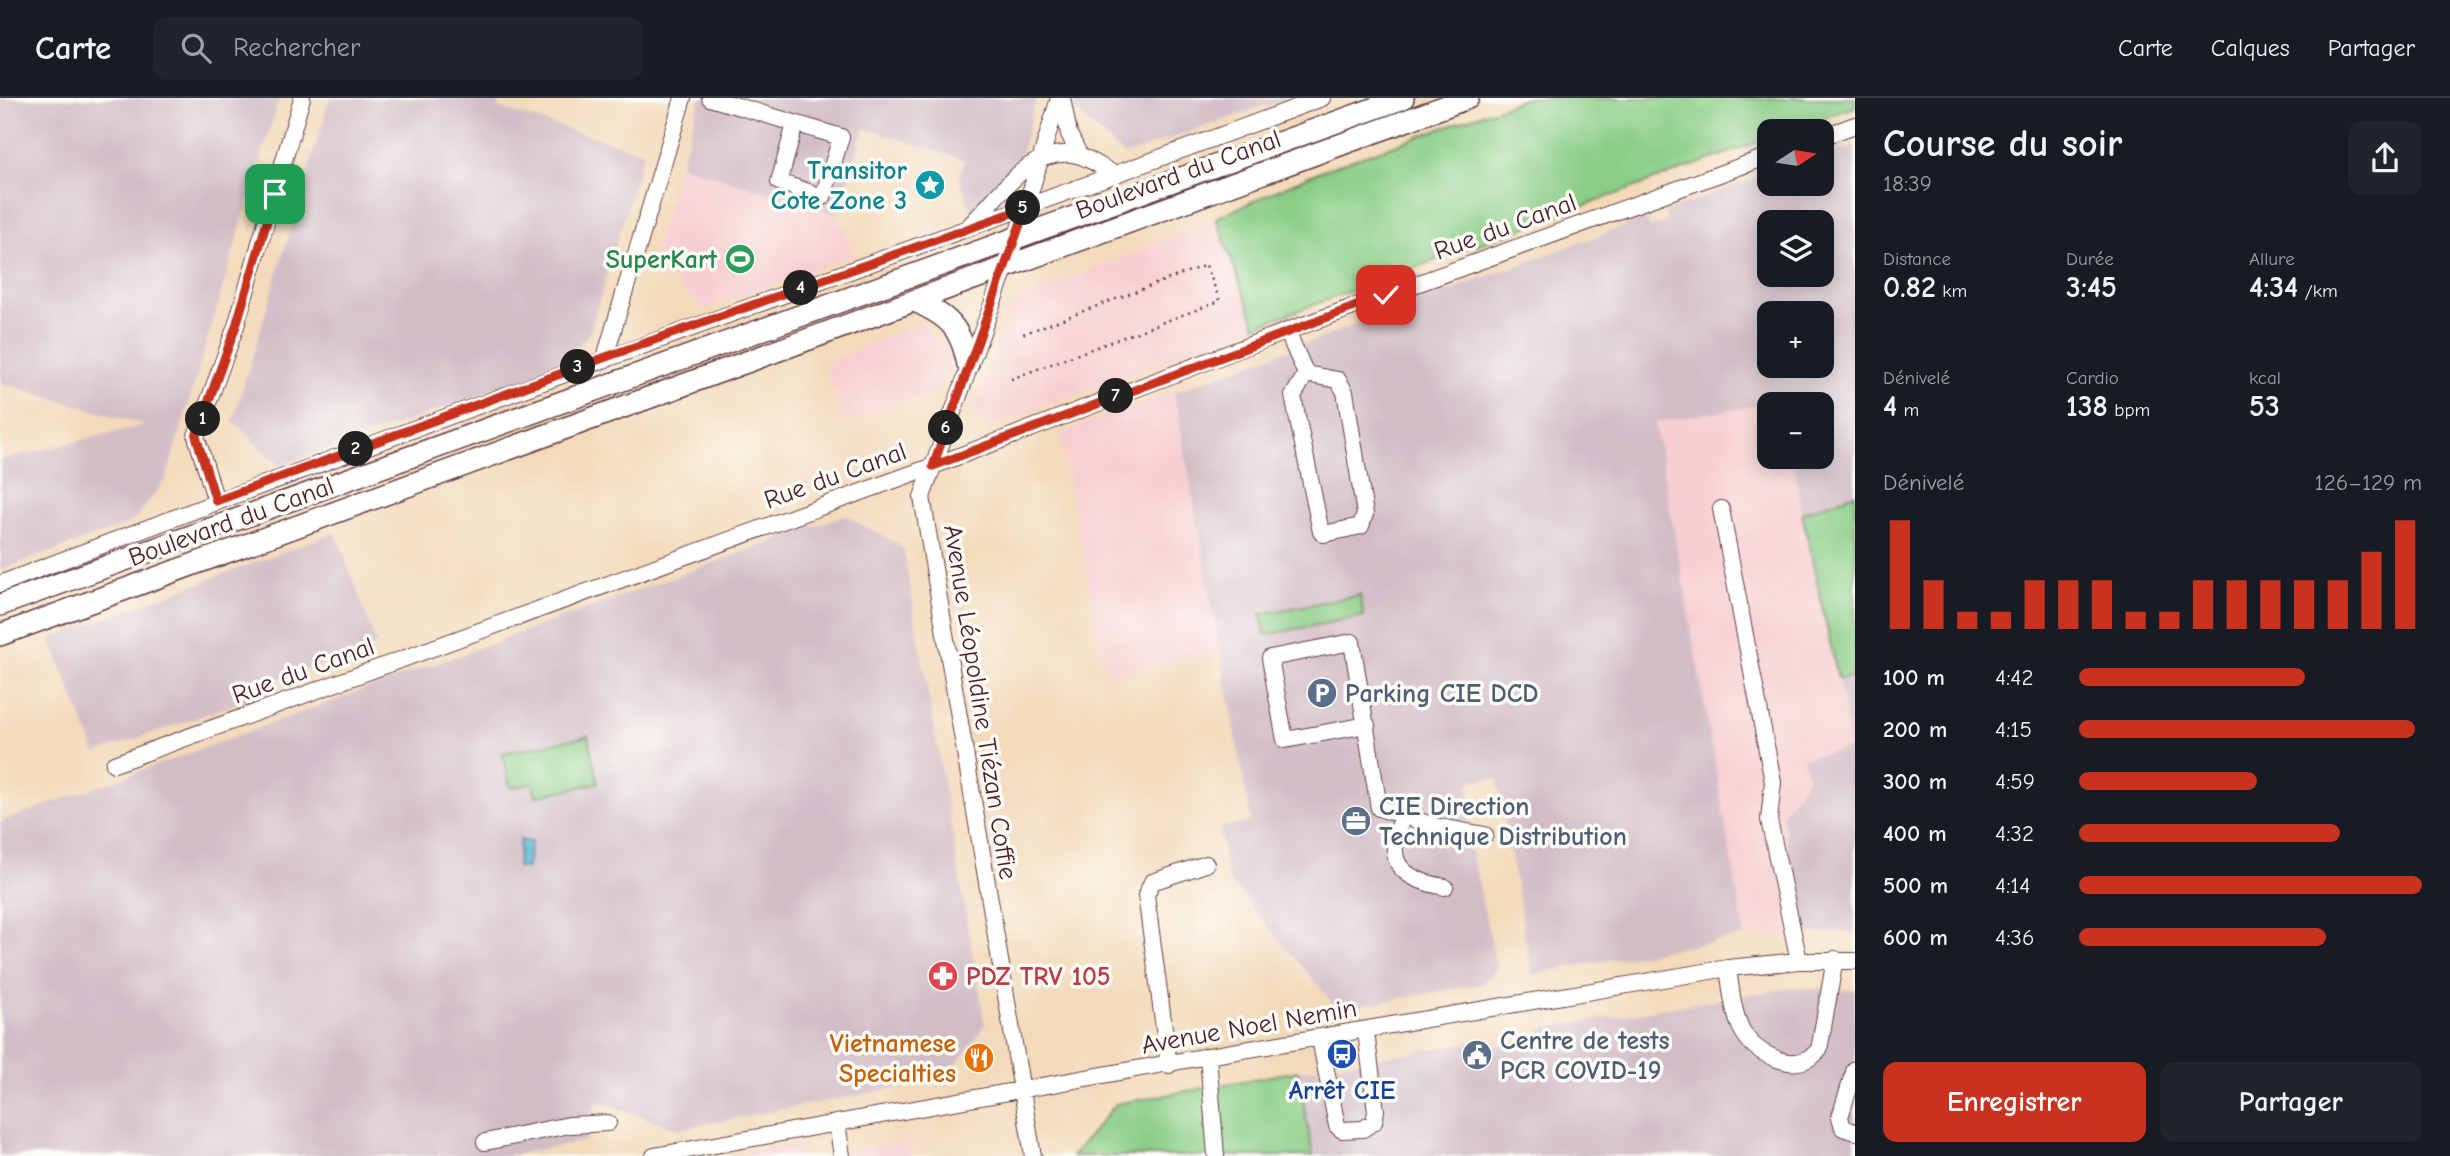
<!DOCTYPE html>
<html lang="fr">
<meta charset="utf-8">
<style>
:root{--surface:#171b24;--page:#20242c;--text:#f1f3f6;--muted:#9ea1a6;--line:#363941;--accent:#c8321e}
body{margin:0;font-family:"Comic Neue",sans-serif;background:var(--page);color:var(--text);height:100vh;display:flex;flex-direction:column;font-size:26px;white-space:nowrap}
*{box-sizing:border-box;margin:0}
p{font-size:23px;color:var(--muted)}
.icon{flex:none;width:38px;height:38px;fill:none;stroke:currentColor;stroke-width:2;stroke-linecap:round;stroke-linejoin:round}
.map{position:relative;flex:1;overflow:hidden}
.side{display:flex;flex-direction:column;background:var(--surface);width:595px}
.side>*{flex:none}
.needle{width:46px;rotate:78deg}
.fabs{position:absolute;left:1757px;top:21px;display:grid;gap:14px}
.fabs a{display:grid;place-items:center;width:77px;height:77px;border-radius:14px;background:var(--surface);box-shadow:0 4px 18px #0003;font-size:35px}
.pin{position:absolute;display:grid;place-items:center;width:60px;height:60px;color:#fff;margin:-30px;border-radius:14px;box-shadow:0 4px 10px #0006}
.km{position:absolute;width:35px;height:35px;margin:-18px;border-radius:50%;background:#222;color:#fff;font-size:19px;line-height:35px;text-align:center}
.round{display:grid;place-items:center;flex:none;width:74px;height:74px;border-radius:14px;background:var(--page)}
.summary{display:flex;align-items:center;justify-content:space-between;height:119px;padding:0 28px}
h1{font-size:38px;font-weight:700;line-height:52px}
.stats{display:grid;grid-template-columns:repeat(3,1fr);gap:10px;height:119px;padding:7px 28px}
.stats div{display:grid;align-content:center}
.stats b{font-size:30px;font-weight:700}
.stats small{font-size:19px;font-weight:400}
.stats p{font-size:19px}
.chart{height:196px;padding:14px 28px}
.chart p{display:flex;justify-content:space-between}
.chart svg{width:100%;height:126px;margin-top:7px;stroke:var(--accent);stroke-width:6}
.primary-button{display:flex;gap:14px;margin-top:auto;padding:14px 28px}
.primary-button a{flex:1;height:80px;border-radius:14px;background:var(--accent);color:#fff;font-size:28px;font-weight:700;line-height:80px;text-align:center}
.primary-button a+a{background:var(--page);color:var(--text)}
ul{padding:0 28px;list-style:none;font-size:23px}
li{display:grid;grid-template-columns:112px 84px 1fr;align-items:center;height:52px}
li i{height:18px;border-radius:9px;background:var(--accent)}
header{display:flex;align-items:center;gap:42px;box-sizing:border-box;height:98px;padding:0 35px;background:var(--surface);border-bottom:2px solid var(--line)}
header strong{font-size:33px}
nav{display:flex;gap:38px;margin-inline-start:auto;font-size:24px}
.search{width:490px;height:63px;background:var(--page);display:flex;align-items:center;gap:18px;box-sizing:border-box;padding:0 24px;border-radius:14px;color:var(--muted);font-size:26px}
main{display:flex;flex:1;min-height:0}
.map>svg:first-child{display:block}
</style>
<header>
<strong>Carte</strong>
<div class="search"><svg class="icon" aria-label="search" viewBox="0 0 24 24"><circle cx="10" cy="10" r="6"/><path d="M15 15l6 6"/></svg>Rechercher</div>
<nav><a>Carte</a><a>Calques</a><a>Partager</a></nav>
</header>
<main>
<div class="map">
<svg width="1855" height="1058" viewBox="0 0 1855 1058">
<rect width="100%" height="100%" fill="#fdfcf7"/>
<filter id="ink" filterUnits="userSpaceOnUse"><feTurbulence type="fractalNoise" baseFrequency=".0143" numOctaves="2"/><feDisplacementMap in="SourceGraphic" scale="14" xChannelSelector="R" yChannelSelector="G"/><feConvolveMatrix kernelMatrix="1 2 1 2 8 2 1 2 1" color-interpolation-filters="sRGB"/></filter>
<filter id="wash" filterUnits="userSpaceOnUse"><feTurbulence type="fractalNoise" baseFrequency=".00686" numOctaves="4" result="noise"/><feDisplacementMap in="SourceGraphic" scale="28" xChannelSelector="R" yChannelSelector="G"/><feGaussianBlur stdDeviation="1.57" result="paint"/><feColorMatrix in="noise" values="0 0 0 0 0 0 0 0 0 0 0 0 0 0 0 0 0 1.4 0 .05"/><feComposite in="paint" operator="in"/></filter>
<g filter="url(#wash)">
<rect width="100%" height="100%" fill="#f3daba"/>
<!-- built -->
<path fill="#f7cfd3" d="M680 67 837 116 854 157 704 211 652 161Z
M1216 120 1256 228 991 328 972 316 1013 204Z
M919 225 953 259 938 293 845 324 824 265Z
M1174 294 1221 554 1106 576 1059 335Z
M1784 303V306H1769V359H1793L1852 650 1808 680 1782 717 1805 835 1745 838 1654 324Z
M908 1043 910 1058H824Z
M798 1045 800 1058H728Z"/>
<!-- industrial -->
<path fill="#d2bdc7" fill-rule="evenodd" d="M0 0H279L166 381 137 419 123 428 0 472V362L145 327 0 285Z
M330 0H501L498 10 644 54 589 236 552 272 280 368 233 323Z
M701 0H1037L1019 62 1010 77 971 114 959 79 965 62 864 30 837 116 680 67Z
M1075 0H1287L1124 57 1072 10Z
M1855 47V396L1802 415 1793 359H1822V306H1784L1783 303 1655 324 1745 838 1532 876 1497 680 1474 682 1469 685 1467 734 1497 870 1482 886 1338 911 1228 781 1219 730 1251 724 1174 294 1646 120 1650 130 1667 124 1664 114 1747 83 1769 76V86H1822V59ZM1769 124H1822V177H1769ZM1769 215H1822V268H1769Z
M845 417 903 449 985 927 946 981 678 1031 596 1003 586 1043 507 1058H0V724Z
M336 434 377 547 272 583 276 592 96 655 50 541Z
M1855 578V834L1805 835 1782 717 1808 680 1803 660 1852 650 1838 581Z
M1788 890 1855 892V1058H1313L1298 973 1479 943 1480 951 1542 941 1540 931Z"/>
<!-- green -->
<path fill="#89cd86" stroke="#6a7658" stroke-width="2" d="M1527 0H1855V9L1787 33H1769V40L1256 228 1216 120 1318 74Z
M1855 396V578L1838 581 1802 415Z
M1360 497 1364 518 1265 537 1261 516Z
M588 638 598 685 536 698 533 685 510 690 503 655Z
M1298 973 1313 1058H1072L1116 1006Z"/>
<!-- water -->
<path fill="#5cb8da" stroke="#536c82" stroke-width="2" d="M520 742 531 744 527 770 517 769Z"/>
</g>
<g filter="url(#ink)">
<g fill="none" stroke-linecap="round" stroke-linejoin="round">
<!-- minor casing -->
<g stroke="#633b40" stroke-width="18">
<path id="minor" d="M710 0 841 39 823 99 779 84 795 26
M1062 0 1069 36 1080 58
M1822 39 1855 27
M970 127C1000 98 1030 47 1077 57 1090 60 1104 71 1116 77
M1287 233 1306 276
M605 259 683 0
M1306 276 1338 282 1345 294 1365 416 1361 428 1324 436 1321 434 1293 298Z
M216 403 196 338 236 228 302 0
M1721 411 1773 684 1769 722 1799 863
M0 486C438 318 882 164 1322 0
M1367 627 1285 642 1270 560 1352 544 1379 710 1435 728 1485 737
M114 666 933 368 1287 233 1769 58
M1403 719C1383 764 1400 781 1445 789
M1728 870C1734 911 1734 947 1780 962 1795 967 1808 964 1819 952L1835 861
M1320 941 1337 1028 1342 1032 1363 1031 1374 1024 1376 1013 1366 934
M1208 958 1216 1058
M1169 967 1146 797 1152 784 1206 766
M1855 971 1840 1019 1843 1030 1855 1034
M837 1025 842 1058
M485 1044 569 1027 608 1025
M654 1058 1208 958 1728 870 1799 863H1855
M1033 1058 922 399 1017 138 1059 0"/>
</g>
<!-- major casing -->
<g stroke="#633b40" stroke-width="24">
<path id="major" d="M915 203C949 219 960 228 968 266
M0 507 1403 0
M0 537 1468 0"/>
</g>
<!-- path -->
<path stroke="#633b40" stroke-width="2.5" stroke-dasharray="2 5" stroke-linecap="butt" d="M1011 281 1220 203 1206 167 1020 237"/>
<!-- minor -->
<use href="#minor" stroke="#fff" stroke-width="16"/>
<!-- major -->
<use href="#major" stroke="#fff" stroke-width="21"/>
</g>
</g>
<g fill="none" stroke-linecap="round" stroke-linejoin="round" filter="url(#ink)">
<!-- route casing -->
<g stroke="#fff" stroke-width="14">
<path id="route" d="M275 96 236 228 196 338 216 403 606 259 1026 110 933 368 1386 197"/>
</g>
<!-- route -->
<use href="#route" stroke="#c8321e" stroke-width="9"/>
</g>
<!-- icons -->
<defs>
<g id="sight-disc" transform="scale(1.575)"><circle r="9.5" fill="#0f9aa8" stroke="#fdfcf7"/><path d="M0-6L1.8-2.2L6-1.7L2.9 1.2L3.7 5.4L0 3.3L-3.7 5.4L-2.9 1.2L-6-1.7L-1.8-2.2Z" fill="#fff"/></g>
<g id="stadium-disc" transform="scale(1.575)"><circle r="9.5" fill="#2e9e5b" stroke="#fdfcf7"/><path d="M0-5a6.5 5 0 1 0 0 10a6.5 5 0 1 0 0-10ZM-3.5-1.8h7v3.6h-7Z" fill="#fff"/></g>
<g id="parking-disc" transform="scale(1.575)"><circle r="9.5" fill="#5c6f8a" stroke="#fdfcf7"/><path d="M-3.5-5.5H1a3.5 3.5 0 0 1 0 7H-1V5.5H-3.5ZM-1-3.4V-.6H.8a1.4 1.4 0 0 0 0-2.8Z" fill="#fff"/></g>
<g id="office-disc" transform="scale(1.575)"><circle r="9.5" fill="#5c6f8a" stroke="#fdfcf7"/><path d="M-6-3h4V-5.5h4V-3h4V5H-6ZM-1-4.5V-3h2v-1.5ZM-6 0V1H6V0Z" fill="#fff"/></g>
<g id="pharmacy-disc" transform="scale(1.575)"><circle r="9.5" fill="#e0444e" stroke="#fdfcf7"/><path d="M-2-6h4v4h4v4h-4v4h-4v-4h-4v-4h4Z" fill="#fff"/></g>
<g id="bus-disc" transform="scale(1.575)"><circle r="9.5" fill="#1a4fb4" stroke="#fdfcf7"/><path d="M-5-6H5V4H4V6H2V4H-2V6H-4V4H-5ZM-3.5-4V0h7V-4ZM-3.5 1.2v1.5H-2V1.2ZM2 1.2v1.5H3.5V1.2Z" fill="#fff"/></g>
<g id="civic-disc" transform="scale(1.575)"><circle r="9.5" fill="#5c6f8a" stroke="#fdfcf7"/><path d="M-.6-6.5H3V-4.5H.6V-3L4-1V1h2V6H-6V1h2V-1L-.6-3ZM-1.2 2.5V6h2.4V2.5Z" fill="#fff"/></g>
<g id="restaurant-disc" transform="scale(1.575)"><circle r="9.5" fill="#e8710a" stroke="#fdfcf7"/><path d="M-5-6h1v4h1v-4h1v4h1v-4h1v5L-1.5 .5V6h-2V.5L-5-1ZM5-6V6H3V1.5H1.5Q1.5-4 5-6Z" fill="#fff"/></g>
</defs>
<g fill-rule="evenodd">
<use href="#sight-disc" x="930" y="87"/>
<use href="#stadium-disc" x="740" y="161"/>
<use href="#parking-disc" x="1322" y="595"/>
<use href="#office-disc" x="1356" y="723"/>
<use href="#pharmacy-disc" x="943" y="878"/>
<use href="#bus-disc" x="1342" y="956"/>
<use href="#civic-disc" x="1477" y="957"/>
<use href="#restaurant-disc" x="979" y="960"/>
</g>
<g text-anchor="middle" stroke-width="7" stroke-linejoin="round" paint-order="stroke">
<!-- culture labels -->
<g font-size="26" font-weight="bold" fill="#0d838f" stroke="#fdfcf7" text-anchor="end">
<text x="907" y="81">Transitor<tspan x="907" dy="30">Cote Zone 3</tspan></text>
</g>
<!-- street labels -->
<g font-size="26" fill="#4a1f2b" stroke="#fdfcf7">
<text transform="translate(1178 76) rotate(-20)" y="9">Boulevard du Canal</text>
<text transform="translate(1505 128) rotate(-20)" y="9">Rue du Canal</text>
<text transform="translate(835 377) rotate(-20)" y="9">Rue du Canal</text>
<text transform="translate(231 423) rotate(-20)" y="9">Boulevard du Canal</text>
<text transform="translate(303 572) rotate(-20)" y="9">Rue du Canal</text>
<text transform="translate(981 604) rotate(81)" y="9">Avenue Léopoldine Tiézan Coffie</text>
<text transform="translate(1249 928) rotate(-10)" y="9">Avenue Noel Nemin</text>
</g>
<!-- leisure labels -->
<g font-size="26" font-weight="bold" fill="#27864d" stroke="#fdfcf7" text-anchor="end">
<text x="717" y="170">SuperKart</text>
</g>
<!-- service labels -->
<g font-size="26" font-weight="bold" fill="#4e5e75" stroke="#fdfcf7" text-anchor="start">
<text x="1345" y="604">Parking CIE DCD</text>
<text x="1379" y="717">CIE Direction<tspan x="1379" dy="30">Technique Distribution</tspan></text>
<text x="1500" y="951">Centre de tests<tspan x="1500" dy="30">PCR COVID-19</tspan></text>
</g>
<!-- health labels -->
<g font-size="26" font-weight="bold" fill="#be3a42" stroke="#fdfcf7" text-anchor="start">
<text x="966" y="887">PDZ TRV 105</text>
</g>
<!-- food labels -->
<g font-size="26" font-weight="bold" fill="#c56008" stroke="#fdfcf7" text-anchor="end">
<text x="956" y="954">Vietnamese<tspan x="956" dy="30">Specialties</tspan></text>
</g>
<!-- transit labels -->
<g font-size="26" font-weight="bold" fill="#164399" stroke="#fdfcf7">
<text x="1342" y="1001">Arrêt CIE</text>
</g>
</g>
</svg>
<div class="fabs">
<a><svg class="needle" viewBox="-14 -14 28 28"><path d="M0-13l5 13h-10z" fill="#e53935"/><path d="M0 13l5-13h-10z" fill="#9ea1a6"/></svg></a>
<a><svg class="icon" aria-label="layers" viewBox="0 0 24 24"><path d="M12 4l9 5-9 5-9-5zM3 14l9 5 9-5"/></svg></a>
<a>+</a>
<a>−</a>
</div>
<div class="pin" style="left:275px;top:96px;background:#1e9e55"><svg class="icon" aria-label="arrive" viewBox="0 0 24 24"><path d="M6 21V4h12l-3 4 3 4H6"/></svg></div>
<div class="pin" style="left:1386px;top:197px;background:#d93025"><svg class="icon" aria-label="check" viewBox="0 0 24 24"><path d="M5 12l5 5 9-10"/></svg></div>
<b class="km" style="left:203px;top:321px">1</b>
<b class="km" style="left:356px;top:351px">2</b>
<b class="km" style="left:578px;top:269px">3</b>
<b class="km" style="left:801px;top:190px">4</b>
<b class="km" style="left:1023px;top:110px">5</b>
<b class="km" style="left:946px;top:330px">6</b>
<b class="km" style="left:1116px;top:298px">7</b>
</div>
<section class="side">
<div class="summary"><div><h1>Course du soir</h1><p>18:39</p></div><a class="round"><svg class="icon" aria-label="share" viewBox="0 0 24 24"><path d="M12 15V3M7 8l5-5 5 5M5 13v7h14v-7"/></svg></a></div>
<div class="stats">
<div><p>Distance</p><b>0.82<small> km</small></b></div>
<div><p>Durée</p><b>3:45</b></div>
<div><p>Allure</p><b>4:34<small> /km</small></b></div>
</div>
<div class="stats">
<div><p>Dénivelé</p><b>4<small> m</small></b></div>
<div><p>Cardio</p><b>138<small> bpm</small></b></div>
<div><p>kcal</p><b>53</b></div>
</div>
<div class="chart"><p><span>Dénivelé</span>126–129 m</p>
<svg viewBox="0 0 160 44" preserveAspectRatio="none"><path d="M5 44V6M15 44V27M25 44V38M35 44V38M45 44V27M55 44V27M65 44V27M75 44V38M85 44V38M95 44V27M105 44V27M115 44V27M125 44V27M135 44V27M145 44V17M155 44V6"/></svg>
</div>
<ul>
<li><b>100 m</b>4:42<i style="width:66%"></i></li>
<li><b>200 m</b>4:15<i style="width:98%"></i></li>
<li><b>300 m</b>4:59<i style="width:52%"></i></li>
<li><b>400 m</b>4:32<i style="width:76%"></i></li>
<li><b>500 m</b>4:14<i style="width:100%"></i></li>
<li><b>600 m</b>4:36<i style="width:72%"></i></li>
</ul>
<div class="primary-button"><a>Enregistrer</a><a>Partager</a></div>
</section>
</main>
